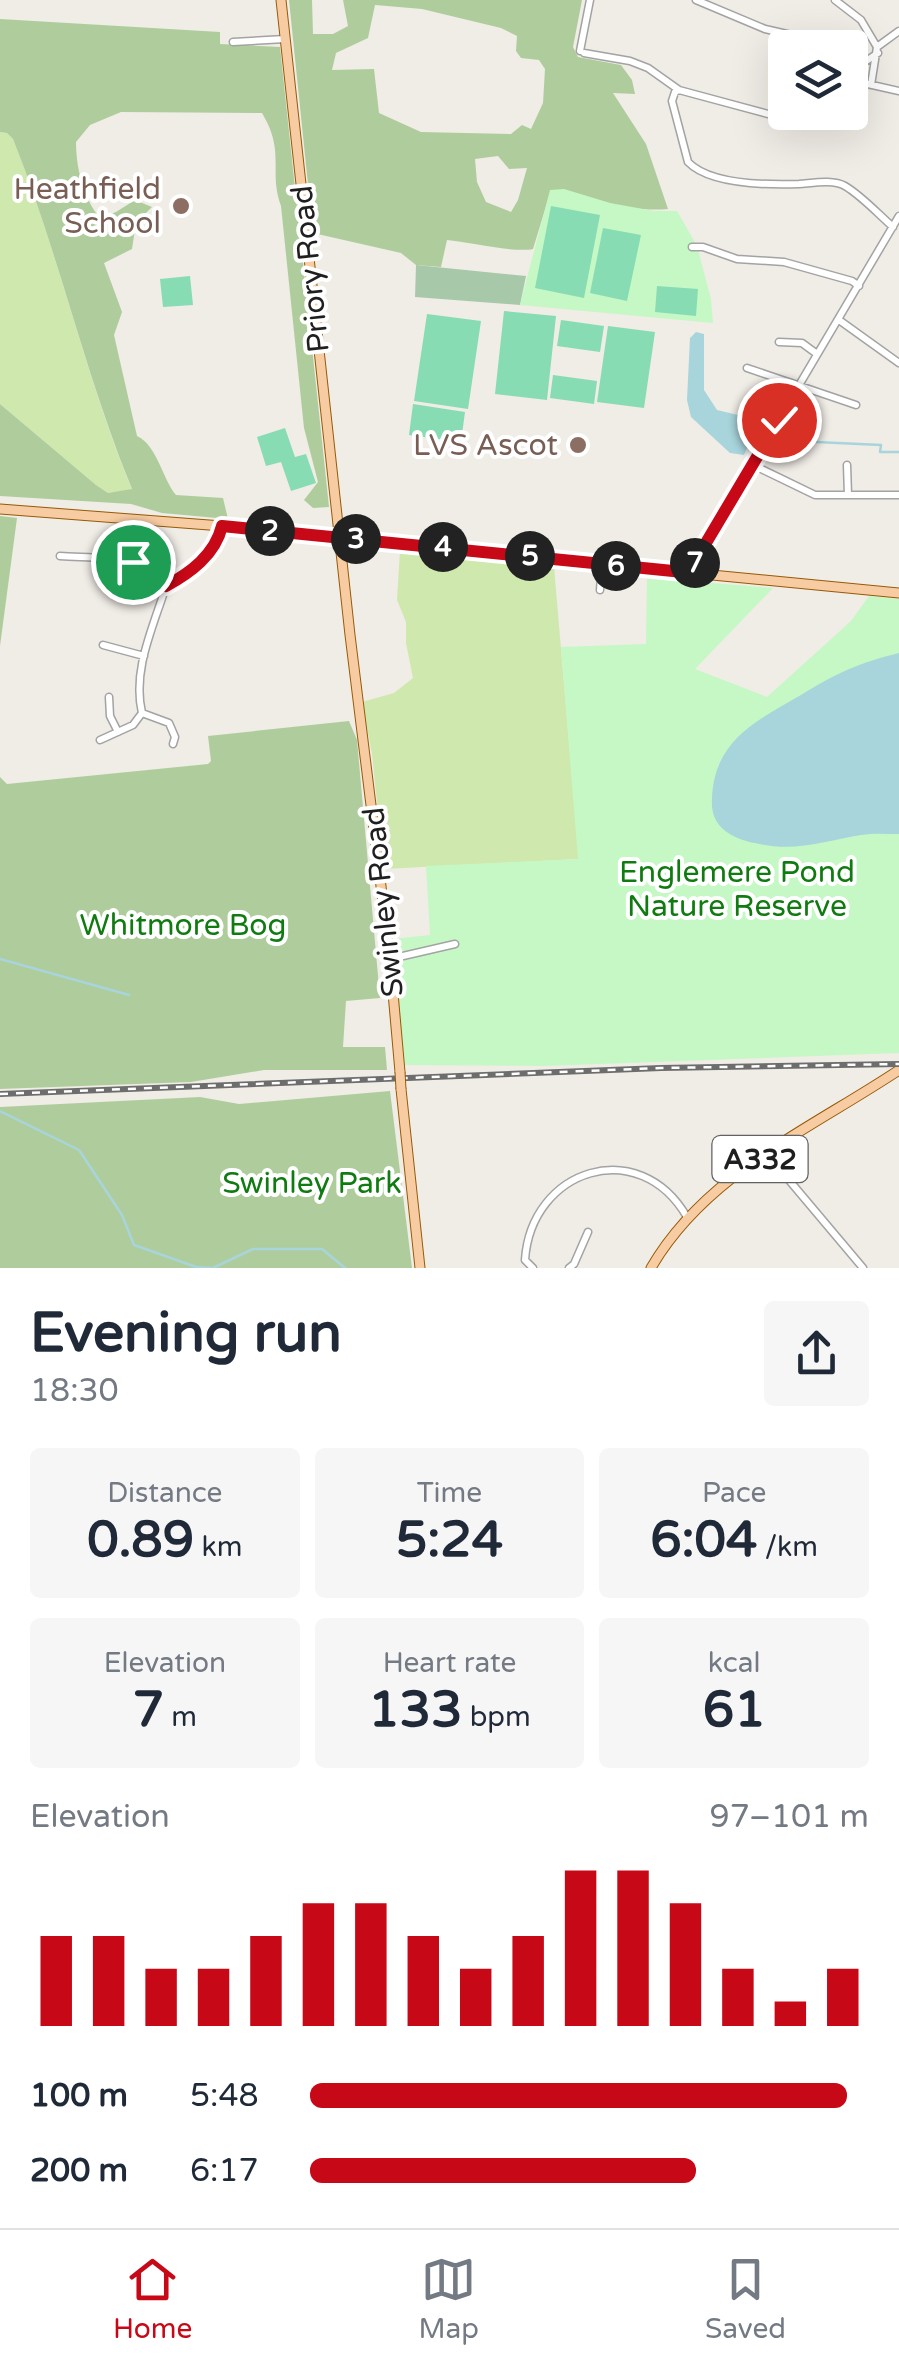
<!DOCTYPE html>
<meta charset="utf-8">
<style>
:root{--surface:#fff;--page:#f6f6f7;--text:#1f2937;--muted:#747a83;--line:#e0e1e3;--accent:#c70817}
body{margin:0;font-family:"Varela Round",sans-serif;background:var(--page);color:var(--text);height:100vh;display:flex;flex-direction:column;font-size:38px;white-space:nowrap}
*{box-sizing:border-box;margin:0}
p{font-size:32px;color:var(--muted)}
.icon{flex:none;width:55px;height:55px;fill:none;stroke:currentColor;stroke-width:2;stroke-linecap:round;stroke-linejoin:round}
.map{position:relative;height:1268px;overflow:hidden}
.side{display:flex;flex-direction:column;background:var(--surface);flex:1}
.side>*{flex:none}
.buttons{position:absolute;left:768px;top:30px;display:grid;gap:20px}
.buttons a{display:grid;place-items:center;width:100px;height:100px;border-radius:10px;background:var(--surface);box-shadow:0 10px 40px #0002;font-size:50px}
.pin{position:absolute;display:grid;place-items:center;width:85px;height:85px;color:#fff;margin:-42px;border:5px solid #fff;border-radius:50%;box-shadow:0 2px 10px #0007}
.km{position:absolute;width:50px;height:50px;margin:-25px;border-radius:50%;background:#222;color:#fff;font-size:28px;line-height:50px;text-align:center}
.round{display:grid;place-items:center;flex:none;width:105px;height:105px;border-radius:10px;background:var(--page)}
.overview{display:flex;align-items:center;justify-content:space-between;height:170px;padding:0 30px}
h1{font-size:55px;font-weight:700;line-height:75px}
.figures{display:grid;grid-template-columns:repeat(3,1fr);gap:15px;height:170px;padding:10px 30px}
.figures div{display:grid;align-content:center;border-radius:10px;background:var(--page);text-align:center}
.figures b{font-size:50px;font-weight:700}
.figures small{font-size:28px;font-weight:400}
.figures p{font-size:28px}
.chart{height:280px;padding:20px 30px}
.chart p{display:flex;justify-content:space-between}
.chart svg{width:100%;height:180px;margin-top:10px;stroke:var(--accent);stroke-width:6}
ul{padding:0 30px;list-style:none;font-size:32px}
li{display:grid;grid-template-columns:160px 120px 1fr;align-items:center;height:75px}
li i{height:25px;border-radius:12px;background:var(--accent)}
.menu{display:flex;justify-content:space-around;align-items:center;height:140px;border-top:2px solid var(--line);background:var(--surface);font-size:28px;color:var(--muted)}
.menu a{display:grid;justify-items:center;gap:5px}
.menu .selected{color:var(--accent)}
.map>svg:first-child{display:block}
</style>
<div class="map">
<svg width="899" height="1268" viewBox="0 0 899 1268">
<rect width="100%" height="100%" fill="#f0ece6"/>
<!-- grass -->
<path fill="#cfe8ae" d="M0 132 7 133 13 139C59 254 85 376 132 490L108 493 96 485 0 404Z
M400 551 554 567 579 859 384 869 372 754 362 702 394 693 413 678 406 643V622L397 600Z"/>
<!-- forest -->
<path fill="#afcd9c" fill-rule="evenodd" d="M289 0H312L313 34H333L348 26 343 0H582L573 47 578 57 621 65 632 80 635 94 613 93 646 144 668 209C648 211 625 208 605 202 587 197 570 189 551 190L533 249C515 253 469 242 447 240L441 267 416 265 401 253 313 233ZM375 5 422 9 501 28 517 36 516 51 521 58 539 60 545 69 543 103 531 129 522 125 511 134 421 132 379 113 374 69 332 70 336 53 368 38ZM498 156 509 169 527 168 518 200 511 212 486 202 477 182 475 159Z
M0 19 220 32V44L280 47 329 507 313 508 304 500 318 482 304 428 281 206C268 170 286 153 262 113L121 112 90 125 76 142C76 167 83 198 100 218L116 212 135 200 152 207 136 223 132 249 104 263 122 312 114 335 137 436C157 445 162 478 176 495L223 498 228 519 162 513 131 504 0 496V404L96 485 108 493 132 489C85 375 59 254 13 139L7 133 0 132Z
M0 516 17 518 0 646Z
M349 721 357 740 380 998 346 1001 343 1047H385L387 1070H264L191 1082 0 1089V777L7 784 208 764 211 761 208 736Z
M390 1091 412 1268H0V1107L200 1097 239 1104Z"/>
<!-- cemetery -->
<path fill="#a8c8aa" d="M416 265 526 276 520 305 415 297Z"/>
<!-- park -->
<path fill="#c5f8c5" d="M564 189 610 203 654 211H677L697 246 711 299 713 323 520 305 550 190Z
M647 578 773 588 695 669 767 697 851 621 869 596 899 599V1053L544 1066 404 1065 392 939 430 935 426 866 578 859 561 647 646 644Z"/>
<!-- pitch -->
<path fill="#87dcb4" d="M551 206 600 215 584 298 535 288Z
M603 228 641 235 627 301 590 293Z
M190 276 193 305 163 307 160 279Z
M657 286 698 289 696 316 655 312Z
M504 311 556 316 547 400 495 394Z
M427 314 481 321 468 409 414 401Z
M561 320 604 326 600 352 557 346Z
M608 326 655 332 644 408 597 402Z
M553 375 597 381 594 404 550 398Z
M413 404 465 412 461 442 409 435Z
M285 428 295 457 306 454 316 483 291 491 281 462 266 466 257 437Z"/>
<!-- water -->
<path fill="#a8d4dc" d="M696 332 704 334V390L717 410 759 420 744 455 730 453 691 417 687 400 690 338Z
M899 653V834C886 834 873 833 861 835 823 841 795 853 755 843 730 838 710 826 712 799 714 740 756 721 801 695 837 673 858 663 899 653Z"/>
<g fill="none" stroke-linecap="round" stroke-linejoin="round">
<!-- stream -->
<path stroke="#a8d4dc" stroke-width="2.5" d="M753 439 881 445 880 452H899
M0 959 129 995
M0 1111 79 1150 122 1215 134 1245 196 1267 213 1268 253 1249H322L345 1268"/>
<!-- minor casing -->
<g stroke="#a3a3a3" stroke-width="9">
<path id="minor" d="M696 0 765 29 800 37 813 48
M835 0 861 20 877 47 871 85
M233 42 285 39
M877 47 899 31
M580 51 590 0
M584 53 630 61 648 68 679 90 783 118 800 112
M850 72 878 53
M850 80 899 91
M679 90 675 92 672 101 688 162C710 185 769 185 799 184 813 183 833 179 845 186 862 196 878 214 893 227
M692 247H703L737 259 784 262 852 281 859 286
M839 320 899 363
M779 342 802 343 817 354
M747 368 856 405
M753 465 815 495H899
M847 465 848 495
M60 556C100 559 136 554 166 586
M693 573 697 558 899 216
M600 590 602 564
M103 645 144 656
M109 697 110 716 118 732
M142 713C132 670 153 628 166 586 189 573 216 555 222 526
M142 713 169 723 175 737 173 744
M100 740 133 725 142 713
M390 959 455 944
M767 1154 863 1268
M533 1268 525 1260C531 1169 639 1134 687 1217
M569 1268 574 1264 588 1232"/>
</g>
<!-- major casing -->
<g stroke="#955a06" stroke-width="11">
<path id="major" d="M281 0 350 635 390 959 400 1072
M0 509 222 526 581 562
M577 562 899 593
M401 1089 420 1268
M651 1268C705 1174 812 1128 899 1070"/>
</g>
<!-- minor -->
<use href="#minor" stroke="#fff" stroke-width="6"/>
<!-- major -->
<use href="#major" stroke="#f8cca2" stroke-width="9"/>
<!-- rail casing -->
<g stroke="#6d6d6d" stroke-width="6">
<path id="rail" d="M0 1094 661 1068 899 1064"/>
</g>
<!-- rail -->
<use href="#rail" stroke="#fff" stroke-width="2.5" stroke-dasharray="8" stroke-linecap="butt"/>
<!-- major-bridge casing -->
<g stroke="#955a06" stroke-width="11" stroke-linecap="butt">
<path id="major-bridge" d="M400 1072 401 1089"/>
</g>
<!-- major-bridge -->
<use href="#major-bridge" stroke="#f8cca2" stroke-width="9"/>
</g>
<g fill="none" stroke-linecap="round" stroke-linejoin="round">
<!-- route casing -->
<g stroke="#fff" stroke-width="20">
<path id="route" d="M133 562 151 570 166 586C190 573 215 555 222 526L693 573 697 558 779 420"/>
</g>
<!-- route -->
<use href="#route" stroke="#c70817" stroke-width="12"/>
</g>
<!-- markers -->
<g fill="#8d6e63" stroke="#fff" stroke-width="4">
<circle cx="181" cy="206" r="10"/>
<circle cx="578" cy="445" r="10"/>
</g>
<g text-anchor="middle" stroke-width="8" stroke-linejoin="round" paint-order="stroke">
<!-- shield labels -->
<rect fill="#fff" stroke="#626262" stroke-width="2.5" x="712.5" y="1136" width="95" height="46" rx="8"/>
<g font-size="28" font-weight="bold" fill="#1f1f1f">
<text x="760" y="1169">A332</text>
</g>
<!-- education labels -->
<g font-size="30" fill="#785e54" stroke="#fff" text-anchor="end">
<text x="161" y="199">Heathfield<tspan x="161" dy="34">School</tspan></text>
<text x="558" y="455">LVS Ascot</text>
</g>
<!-- street labels -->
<g font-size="30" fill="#1f1f1f" stroke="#fff">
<text transform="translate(310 269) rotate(-96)" y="10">Priory Road</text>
<text transform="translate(383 902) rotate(-96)" y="10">Swinley Road</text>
</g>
<!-- park labels -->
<g font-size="30" fill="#107b10" stroke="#fff">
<text x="737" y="882">Englemere Pond<tspan x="737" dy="34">Nature Reserve</tspan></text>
<text x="183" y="935">Whitmore Bog</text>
<text x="312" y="1193">Swinley Park</text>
</g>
</g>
</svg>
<div class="buttons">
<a><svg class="icon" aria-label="layers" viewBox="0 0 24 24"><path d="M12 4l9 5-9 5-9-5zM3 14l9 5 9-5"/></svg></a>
</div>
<div class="pin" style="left:133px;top:562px;background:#1e9e55"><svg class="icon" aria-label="arrive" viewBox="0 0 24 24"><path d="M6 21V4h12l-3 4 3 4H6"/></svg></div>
<div class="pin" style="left:779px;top:420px;background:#d93025"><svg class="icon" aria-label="check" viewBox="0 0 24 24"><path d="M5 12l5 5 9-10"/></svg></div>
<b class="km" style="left:270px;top:531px">2</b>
<b class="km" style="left:356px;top:539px">3</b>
<b class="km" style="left:443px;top:547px">4</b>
<b class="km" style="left:530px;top:556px">5</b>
<b class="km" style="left:616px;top:566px">6</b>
<b class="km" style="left:695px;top:563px">7</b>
</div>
<section class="side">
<div class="overview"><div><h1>Evening run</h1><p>18:30</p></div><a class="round"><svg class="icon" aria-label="share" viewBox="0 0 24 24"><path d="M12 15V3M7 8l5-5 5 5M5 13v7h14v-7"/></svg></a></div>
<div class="figures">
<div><p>Distance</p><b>0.89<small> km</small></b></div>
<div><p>Time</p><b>5:24</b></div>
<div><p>Pace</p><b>6:04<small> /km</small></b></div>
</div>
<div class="figures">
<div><p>Elevation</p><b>7<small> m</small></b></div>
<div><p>Heart rate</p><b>133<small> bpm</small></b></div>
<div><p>kcal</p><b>61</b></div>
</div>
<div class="chart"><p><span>Elevation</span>97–101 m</p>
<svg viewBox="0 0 160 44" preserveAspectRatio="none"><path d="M5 44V22M15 44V22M25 44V30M35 44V30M45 44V22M55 44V14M65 44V14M75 44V22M85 44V30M95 44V22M105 44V6M115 44V6M125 44V14M135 44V30M145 44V38M155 44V30"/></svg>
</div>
<ul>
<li><b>100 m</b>5:48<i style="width:96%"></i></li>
<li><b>200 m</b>6:17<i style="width:69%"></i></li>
</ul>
</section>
<nav class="menu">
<a class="selected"><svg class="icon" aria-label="home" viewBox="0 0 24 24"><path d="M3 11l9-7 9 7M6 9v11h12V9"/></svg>Home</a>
<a><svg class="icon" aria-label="map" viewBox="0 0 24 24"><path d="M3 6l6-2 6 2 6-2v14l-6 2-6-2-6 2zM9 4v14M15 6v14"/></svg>Map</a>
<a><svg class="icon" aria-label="saved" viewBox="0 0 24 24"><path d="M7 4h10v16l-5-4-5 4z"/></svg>Saved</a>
</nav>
